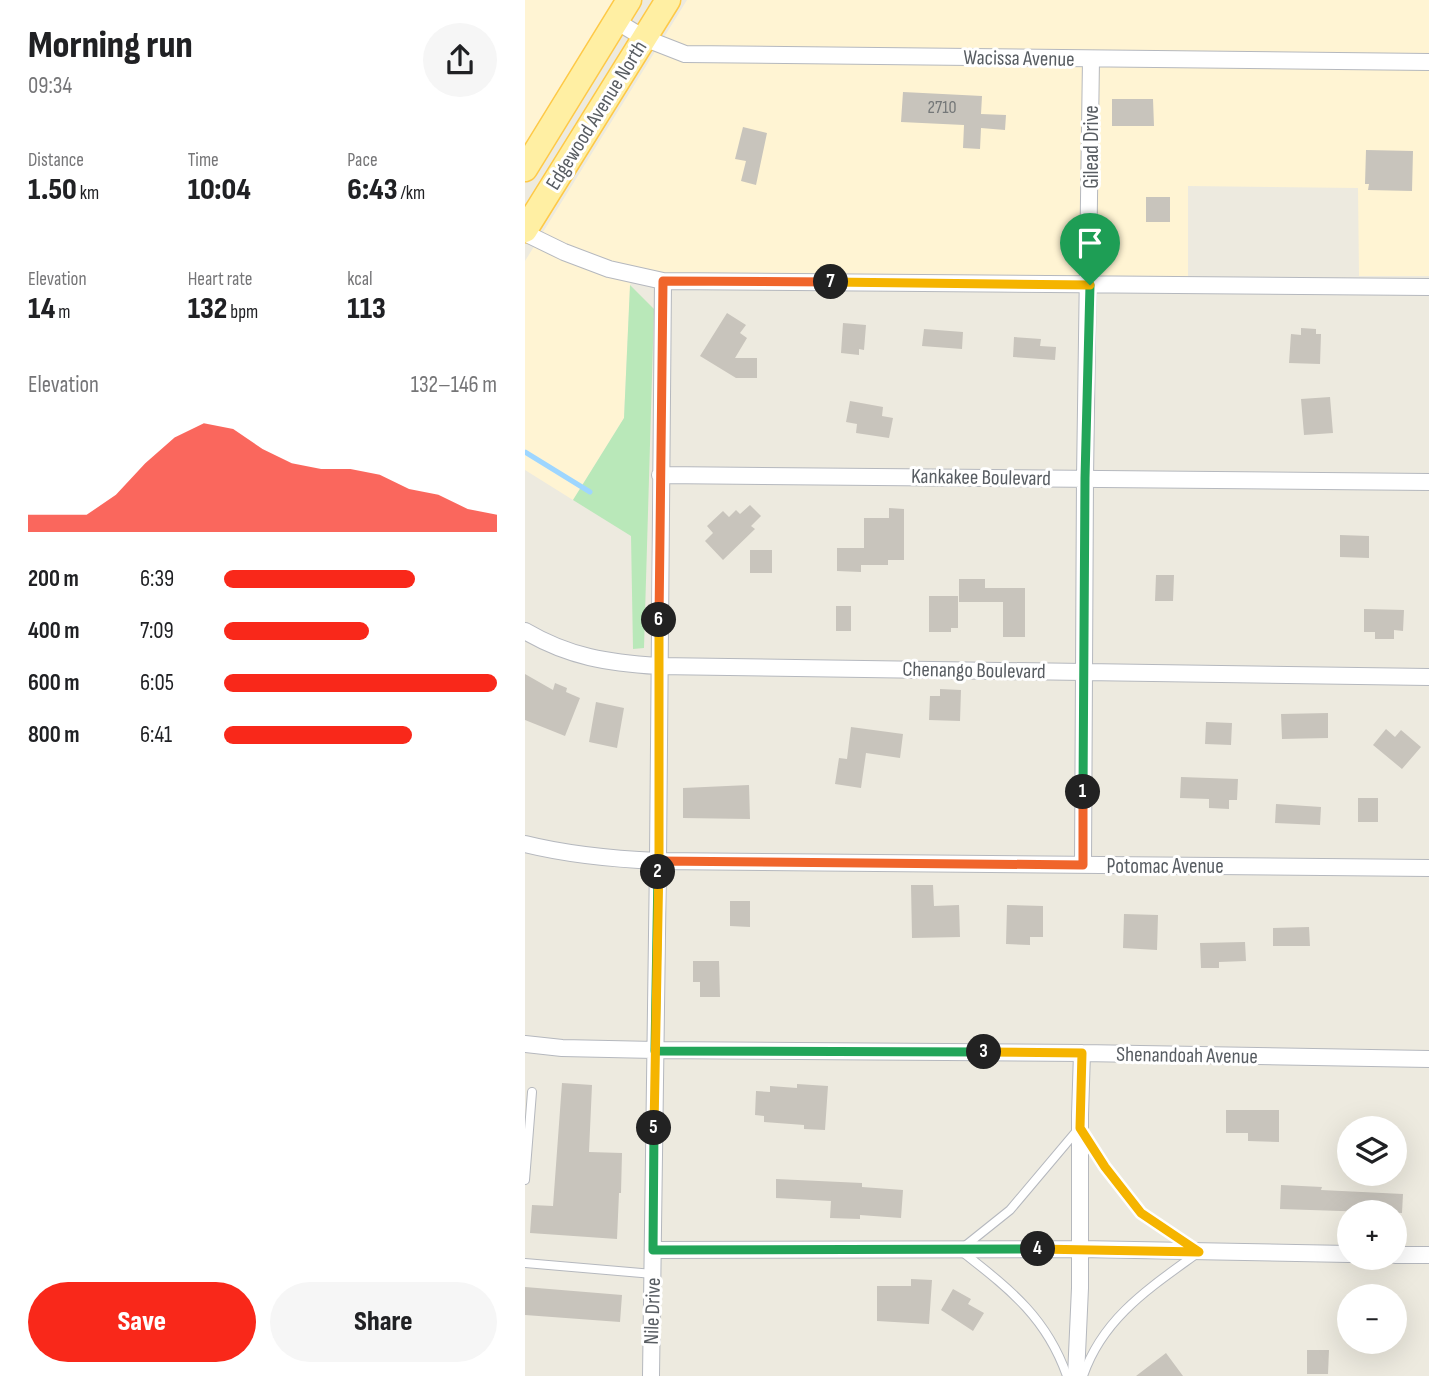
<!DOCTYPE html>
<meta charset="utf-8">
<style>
:root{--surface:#fff;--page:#f6f6f6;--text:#202124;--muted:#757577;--accent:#f9281a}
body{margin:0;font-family:"Sofia Sans Condensed",sans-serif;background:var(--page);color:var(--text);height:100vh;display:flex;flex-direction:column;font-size:26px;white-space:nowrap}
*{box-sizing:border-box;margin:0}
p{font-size:23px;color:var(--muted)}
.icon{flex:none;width:38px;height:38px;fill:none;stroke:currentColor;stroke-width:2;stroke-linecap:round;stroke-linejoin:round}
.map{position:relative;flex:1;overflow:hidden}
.drawer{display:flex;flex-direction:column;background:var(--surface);width:525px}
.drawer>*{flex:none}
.tools{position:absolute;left:812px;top:1116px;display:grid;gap:14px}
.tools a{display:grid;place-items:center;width:70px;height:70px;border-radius:50%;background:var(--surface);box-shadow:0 7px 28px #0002;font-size:35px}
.pin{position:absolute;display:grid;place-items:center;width:60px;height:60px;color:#fff;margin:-72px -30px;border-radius:50% 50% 50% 0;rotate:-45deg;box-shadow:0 0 7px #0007}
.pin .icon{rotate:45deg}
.km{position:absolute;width:35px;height:35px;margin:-18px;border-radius:50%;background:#222;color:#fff;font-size:19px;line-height:35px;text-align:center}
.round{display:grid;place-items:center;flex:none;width:74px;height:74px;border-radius:37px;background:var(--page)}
.headline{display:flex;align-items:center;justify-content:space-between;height:119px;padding:0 28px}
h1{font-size:38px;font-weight:800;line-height:52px}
.stats{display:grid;grid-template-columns:repeat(3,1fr);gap:10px;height:119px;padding:7px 28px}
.stats div{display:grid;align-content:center}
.stats b{font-size:30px;font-weight:800}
.stats small{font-size:19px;font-weight:400}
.stats p{font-size:19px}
.chart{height:196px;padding:14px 28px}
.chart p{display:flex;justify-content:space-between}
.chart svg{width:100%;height:126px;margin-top:7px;fill:var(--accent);opacity:.7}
.cta{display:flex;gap:14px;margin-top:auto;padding:14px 28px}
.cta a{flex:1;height:80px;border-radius:42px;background:var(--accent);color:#fff;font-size:28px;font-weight:800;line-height:80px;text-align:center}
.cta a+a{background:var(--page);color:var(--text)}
ul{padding:0 28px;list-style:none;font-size:23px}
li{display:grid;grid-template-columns:112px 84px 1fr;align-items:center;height:52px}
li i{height:18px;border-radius:9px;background:var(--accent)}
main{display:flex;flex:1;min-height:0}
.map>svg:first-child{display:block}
</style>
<main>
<section class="drawer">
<div class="headline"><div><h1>Morning run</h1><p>09:34</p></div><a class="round"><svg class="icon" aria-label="share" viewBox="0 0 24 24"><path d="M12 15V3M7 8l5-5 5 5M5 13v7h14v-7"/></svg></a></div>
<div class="stats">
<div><p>Distance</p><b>1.50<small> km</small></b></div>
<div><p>Time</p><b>10:04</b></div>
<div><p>Pace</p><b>6:43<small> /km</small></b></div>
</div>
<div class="stats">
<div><p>Elevation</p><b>14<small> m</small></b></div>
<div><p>Heart rate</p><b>132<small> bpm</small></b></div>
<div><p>kcal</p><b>113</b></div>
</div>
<div class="chart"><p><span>Elevation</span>132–146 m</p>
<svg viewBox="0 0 160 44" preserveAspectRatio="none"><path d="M0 44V38L10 38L20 38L30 31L40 20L50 11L60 6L70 8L80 15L90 20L100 22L110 22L120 24L130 29L140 31L150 36L160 38V44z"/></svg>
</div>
<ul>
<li><b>200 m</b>6:39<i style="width:70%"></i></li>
<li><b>400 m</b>7:09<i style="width:53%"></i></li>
<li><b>600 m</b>6:05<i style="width:100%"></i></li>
<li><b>800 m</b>6:41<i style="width:69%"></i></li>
</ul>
<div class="cta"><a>Save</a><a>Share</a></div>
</section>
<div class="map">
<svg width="904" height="1376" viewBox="0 0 904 1376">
<rect width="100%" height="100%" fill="#edeadf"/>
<!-- commercial -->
<path fill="#fff4d3" d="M0 0H89L0 144Z
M162 0H904V276H834L833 188 663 186V276L138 274 106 268 99 418 48 500 0 470V261Z"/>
<!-- green -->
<path fill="#b9e8b9" d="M105 285 129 309 119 648 108 649 106 536 48 500 99 418Z"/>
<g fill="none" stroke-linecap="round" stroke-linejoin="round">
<!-- stream -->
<path stroke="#9ed6ff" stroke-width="5" d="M0 452 65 492"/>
</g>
<!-- building -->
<path fill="#c8c4bc" d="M378 92 457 96 456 114 481 115 480 130 456 128 455 149 438 148 439 125 376 122Z
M587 99H628L629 126H587Z
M218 127 242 133 231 185 216 181 221 161 210 159Z
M841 150 888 151 887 191 843 190 844 184H840Z
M621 197H645V222H621Z
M202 313 221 325 215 333 222 338 210 358H232V378H211L175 356Z
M318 323 341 325 339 350 334 349V355L316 353Z
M776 328 791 329V334H796L795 364 764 363 766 334 776 335Z
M399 329 438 332 437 349 397 346Z
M489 337 516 339 515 346 531 347 530 360 488 357Z
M805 397 808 433 779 435 776 399Z
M325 401 358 407 357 416 368 418 364 438 331 433 332 424 321 422Z
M225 505 236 516 226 526 230 529 198 560 180 541 188 533 182 526 198 511 204 517 211 510 215 514Z
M364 508 379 509V560H363V565H336V572L312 571V548H339V518H364Z
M815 535 844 536V558L815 557Z
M225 550H247V573H225Z
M631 575H649L648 601H630Z
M434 579H460V588H500V637H478V602H434Z
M404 596H433V628H426V632H404Z
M311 606H326V631H311Z
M839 609 879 610 878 631 869 630V639H850V632H839Z
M0 674 28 690 30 683 42 688 41 692 55 698 40 736 0 720Z
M415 689 436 690 435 721 404 720 405 696H415Z
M71 702 99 708 92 748 64 742Z
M803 713V738L757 739 756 714Z
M681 722 707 723 706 745 680 744Z
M326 727 378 734 375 758 341 753 336 788 310 784 314 758 322 759Z
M861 729 870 737 876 730 896 747 877 769 848 745Z
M656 777 713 779 712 800H704V809L684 808V799L655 798Z
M224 785 225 819 158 818V788Z
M833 798H853V822H833Z
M751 804 796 807 795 825 750 823Z
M386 885H408L409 906 434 905 435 937 387 938Z
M205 901H225V927L205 926Z
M482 905 518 906V937H505V945L481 944Z
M599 914 633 915 632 950 598 948Z
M784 927 785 946H748V928Z
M720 942 721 961 694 962V968H676L675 943Z
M168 961H194L195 997H175V982H168Z
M37 1083 67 1085 64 1152 97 1153 96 1193H94L92 1239 5 1233 7 1205 28 1206Z
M272 1084 303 1086 300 1130 279 1129V1125L239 1122V1116L230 1115 231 1091 245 1092V1086L272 1088Z
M701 1110H754V1142L723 1141V1133H701Z
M251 1179 337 1183V1187L378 1190 376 1218 335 1215V1219L305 1218 306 1201 251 1198Z
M756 1185 797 1187 796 1190 878 1194 877 1213 755 1209Z
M386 1279 407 1280 404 1324 352 1321V1286H386Z
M0 1287 97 1295 95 1322 0 1315Z
M428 1289 446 1299 443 1304 459 1313 448 1331 416 1310Z
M782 1350H804L803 1374H782Z
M641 1353 658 1376H611Z"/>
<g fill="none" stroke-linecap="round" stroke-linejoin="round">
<!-- lane casing -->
<g stroke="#b5b8be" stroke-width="10">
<path id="lane" d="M0 1180 7 1092
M0 1263 128 1274
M542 1376C521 1316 483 1288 435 1250L485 1210 555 1127 580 1167 616 1213 674 1252C626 1287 578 1317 558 1376"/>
</g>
<!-- street casing -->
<g stroke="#b5b8be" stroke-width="18">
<path id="street" d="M91 21 119 38 160 54 904 62
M0 233 39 252 84 269 138 281 904 287
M135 475 904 482
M0 631C44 657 84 663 133 666L904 677
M0 844C44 855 88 859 133 861L904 868
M558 865 560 478 566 59
M0 1044 37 1048 130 1050 557 1053 904 1059
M128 1250 555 1249 824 1254
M870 1255H904
M126 1376 133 861 138 281
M551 1376 555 1288V1115L557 1053"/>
</g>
<!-- primary casing -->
<g stroke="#fec947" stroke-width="27">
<path id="primary" d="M0 169 104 0
M0 230 143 0"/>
</g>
<!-- lane -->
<use href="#lane" stroke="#fff" stroke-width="8"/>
<!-- street -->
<use href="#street" stroke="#fff" stroke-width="16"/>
<!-- primary -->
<use href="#primary" stroke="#ffefa3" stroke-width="24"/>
</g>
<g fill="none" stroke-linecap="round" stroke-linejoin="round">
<!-- split-1 casing -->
<g stroke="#fff" stroke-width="14">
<path id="split-1" d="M558 792 560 478 565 285"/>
</g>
<!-- split-2 casing -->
<g stroke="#fff" stroke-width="14">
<path id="split-2" d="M133 872 134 861 558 865V792"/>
</g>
<!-- split-3 casing -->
<g stroke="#fff" stroke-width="14">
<path id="split-3" d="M133 872 130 1051 459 1052"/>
</g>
<!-- split-4 casing -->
<g stroke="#fff" stroke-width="14">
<path id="split-4" d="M459 1052 557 1053 555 1128 580 1167 616 1213 674 1252 513 1249"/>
</g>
<!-- split-5 casing -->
<g stroke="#fff" stroke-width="14">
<path id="split-5" d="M129 1128 128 1250 513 1249"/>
</g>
<!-- split-6 casing -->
<g stroke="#fff" stroke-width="14">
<path id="split-6" d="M129 1128 134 861V620"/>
</g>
<!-- split-7 casing -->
<g stroke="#fff" stroke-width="14">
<path id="split-7" d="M134 620 138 281 306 282"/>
</g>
<!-- split-8 casing -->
<g stroke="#fff" stroke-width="14">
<path id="split-8" d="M306 282 565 285"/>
</g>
<!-- split-1 -->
<use href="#split-1" stroke="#22a559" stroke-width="9"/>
<!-- split-2 -->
<use href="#split-2" stroke="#f0652b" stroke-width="9"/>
<!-- split-3 -->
<use href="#split-3" stroke="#22a559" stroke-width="9"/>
<!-- split-4 -->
<use href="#split-4" stroke="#f5b400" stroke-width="9"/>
<!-- split-5 -->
<use href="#split-5" stroke="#22a559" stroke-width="9"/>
<!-- split-6 -->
<use href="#split-6" stroke="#f5b400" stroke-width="9"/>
<!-- split-7 -->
<use href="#split-7" stroke="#f0652b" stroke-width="9"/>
<!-- split-8 -->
<use href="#split-8" stroke="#f5b400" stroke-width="9"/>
</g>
<g text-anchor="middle" stroke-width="6" stroke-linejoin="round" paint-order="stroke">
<!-- number labels -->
<g font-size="18" fill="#747778">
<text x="417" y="113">2710</text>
</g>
<!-- street labels -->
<g font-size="21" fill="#585d62" stroke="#fff">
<text transform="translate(494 58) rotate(1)" y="7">Wacissa Avenue</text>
<text transform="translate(71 115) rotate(-58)" y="7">Edgewood Avenue North</text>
<text transform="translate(566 147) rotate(-90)" y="7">Gilead Drive</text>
<text transform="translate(456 477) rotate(1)" y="7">Kankakee Boulevard</text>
<text transform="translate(449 670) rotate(1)" y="7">Chenango Boulevard</text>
<text x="640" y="873">Potomac Avenue</text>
<text transform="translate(662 1055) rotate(1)" y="7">Shenandoah Avenue</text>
<text transform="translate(127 1311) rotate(-88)" y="7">Nile Drive</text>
</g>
</g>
</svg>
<div class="tools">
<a><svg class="icon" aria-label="layers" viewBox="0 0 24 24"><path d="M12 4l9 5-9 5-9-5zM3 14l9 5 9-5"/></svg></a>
<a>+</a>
<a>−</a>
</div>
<div class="pin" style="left:565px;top:285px;background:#1e9e55"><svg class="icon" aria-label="arrive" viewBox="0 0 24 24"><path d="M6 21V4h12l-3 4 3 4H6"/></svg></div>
<b class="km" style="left:558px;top:792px">1</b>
<b class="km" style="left:133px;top:872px">2</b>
<b class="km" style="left:459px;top:1052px">3</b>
<b class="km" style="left:513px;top:1249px">4</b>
<b class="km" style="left:129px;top:1128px">5</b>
<b class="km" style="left:134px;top:620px">6</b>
<b class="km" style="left:306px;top:282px">7</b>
</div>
</main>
